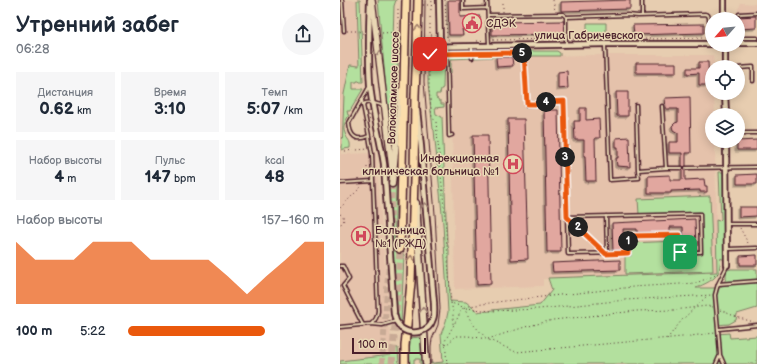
<!DOCTYPE html>
<html lang="ru">
<meta charset="utf-8">
<style>
:root{--surface:#fff;--page:#f6f6f7;--text:#1f2937;--muted:#747a83;--accent:#ea580c}
body{margin:0;font-family:"Balsamiq Sans",sans-serif;background:var(--page);color:var(--text);height:100vh;display:flex;flex-direction:column;font-size:15px;white-space:nowrap}
*{box-sizing:border-box;margin:0}
p{font-size:13px;color:var(--muted)}
.icon{flex:none;width:22px;height:22px;fill:none;stroke:currentColor;stroke-width:2;stroke-linecap:round;stroke-linejoin:round}
.map{position:relative;flex:1;overflow:hidden}
.side{display:flex;flex-direction:column;background:var(--surface);width:340px}
.side>*{flex:none}
.needle{width:26px;rotate:243deg}
.tools{position:absolute;left:365px;top:12px;display:grid;gap:8px}
.tools a{display:grid;place-items:center;width:40px;height:40px;border-radius:50%;background:var(--surface);box-shadow:0 2px 10px #0003;font-size:20px}
.scale{position:absolute;left:12px;bottom:10px;width:74px;box-sizing:border-box;padding-left:4px;border:2px solid #4a1f2b;border-top:0;font-size:11px;line-height:14px;white-space:nowrap;color:#4a1f2b;-webkit-text-stroke:3px #e9d7b4;paint-order:stroke}
.pin{position:absolute;display:grid;place-items:center;width:34px;height:34px;color:#fff;margin:-17px;border-radius:8px;box-shadow:0 2px 6px #0006}
.km{position:absolute;width:20px;height:20px;margin:-10px;border-radius:50%;background:#222;color:#fff;font-size:11px;line-height:20px;text-align:center}
.round{display:grid;place-items:center;flex:none;width:42px;height:42px;border-radius:21px;background:var(--page)}
.headline{display:flex;align-items:center;justify-content:space-between;height:68px;padding:0 16px}
h1{font-size:22px;font-weight:700;line-height:30px}
.metrics{display:grid;grid-template-columns:repeat(3,1fr);gap:6px;height:68px;padding:4px 16px}
.metrics div{display:grid;align-content:center;border-radius:0px;background:var(--page);text-align:center}
.metrics b{font-size:17px;font-weight:700}
.metrics small{font-size:11px;font-weight:400}
.metrics p{font-size:11px}
.chart{height:112px;padding:8px 16px}
.chart p{display:flex;justify-content:space-between}
.chart svg{width:100%;height:72px;margin-top:4px;fill:var(--accent);opacity:.7}
ul{padding:0 16px;list-style:none;font-size:13px}
li{display:grid;grid-template-columns:64px 48px 1fr;align-items:center;height:30px}
li i{height:10px;border-radius:5px;background:var(--accent)}
main{display:flex;flex:1;min-height:0}
.map>svg:first-child{display:block}
</style>
<main>
<section class="side">
<div class="headline"><div><h1>Утренний забег</h1><p>06:28</p></div><a class="round"><svg class="icon" aria-label="share" viewBox="0 0 24 24"><path d="M12 15V3M7 8l5-5 5 5M5 13v7h14v-7"/></svg></a></div>
<div class="metrics">
<div><p>Дистанция</p><b>0.62<small> km</small></b></div>
<div><p>Время</p><b>3:10</b></div>
<div><p>Темп</p><b>5:07<small> /km</small></b></div>
</div>
<div class="metrics">
<div><p>Набор высоты</p><b>4<small> m</small></b></div>
<div><p>Пульс</p><b>147<small> bpm</small></b></div>
<div><p>kcal</p><b>48</b></div>
</div>
<div class="chart"><p><span>Набор высоты</span>157–160 m</p>
<svg viewBox="0 0 160 44" preserveAspectRatio="none"><path d="M0 44V6L10 17L20 17L30 17L40 6L50 6L60 6L70 17L80 17L90 17L100 17L110 27L120 38L130 27L140 17L150 6L160 6V44z"/></svg>
</div>
<ul>
<li><b>100 m</b>5:22<i style="width:70%"></i></li>
</ul>
</section>
<div class="map">
<svg width="417" height="364" viewBox="0 0 417 364">
<defs>
<filter id="shadow"><feDropShadow dx="-2" dy="2" stdDeviation="0" flood-color="#0004"/></filter>
</defs>
<rect width="100%" height="100%" fill="#e7cdb0"/>
<filter id="ink" filterUnits="userSpaceOnUse"><feTurbulence type="fractalNoise" baseFrequency=".025" numOctaves="2"/><feDisplacementMap in="SourceGraphic" scale="8" xChannelSelector="R" yChannelSelector="G"/><feConvolveMatrix kernelMatrix="1 2 1 2 8 2 1 2 1" color-interpolation-filters="sRGB"/></filter>
<g filter="url(#ink)">
<!-- built -->
<path fill="#e5c2ab" d="M0 0H17L19 66 10 65 4 94 1 154 36 153 49 318 47 321 42 322V328H50L52 355 0 361Z
M401 3 417 4V28L398 29V9Z
M261 55H373L374 67H372V93H374L375 115H372V141H375L377 272 203 279V286L115 289 111 59 181 56Z"/>
<!-- green -->
<path fill="#b3e09e" stroke="#7e8064" d="M17 0H20L23 82H20L19 81H17V82H13V89H23L10 111H7L8 115H9C6 120 2 127 5 133 7 141 11 139 10 148L4 149 2 150 4 94 10 65 19 66Z
M38 0H56L54 6 53 40H60L52 135 50 134Z
M247 23H266V33L247 34Z
M115 51H178L180 52 181 56 111 59V73C107 66 107 55 115 51Z
M188 51H217L220 53V56H186V53Z
M91 52 92 57H104L103 88 101 89 100 94H96V98L98 99 99 101H101V104H104V107L95 108 96 114 102 117 107 242 109 250V265L110 301 126 302 138 312C144 310 146 313 152 310L200 305 212 290 208 278 377 272 376 220 379 221 381 219 379 172H384L385 259 384 260 381 258C380 262 380 267 379 271 376 280 364 284 356 288H380L386 279V274L387 270 391 269H417V308L397 314 396 320 389 324 376 325 377 334 389 333 390 338 417 336V364H80V359H74V364H70L69 338 81 337 85 364 103 362 101 334 106 321 108 312 103 224 94 130 93 129 88 84V55Z
M48 185H56L54 251 62 252 64 255 61 324 58 318Z
M370 196 373 271 285 274V256H291L290 243 338 241 339 253H362L361 212 299 214 298 199Z
M51 347 58 348 59 364H0V361L51 355Z"/>
<!-- building -->
<path fill="#e1a79f" stroke="#4a1f2b" filter="url(#shadow)" d="M108 0H120V17L140 16V28L122 29 123 35H109Z
M290 0V9L221 11V2Z
M416 16V28L398 29V17Z
M162 18V22L224 21V34L152 35V19Z
M364 24V33L294 35 293 25Z
M156 57H172L173 66 157 67Z
M359 62H368L369 85H359V73L347 74V68H359Z
M296 63H336V73H296Z
M227 71 228 88 218 89V72Z
M276 92H288V116H277Z
M350 97 351 153H346V166L344 167 342 166V153H329V142H338V133L333 130 332 126 335 123 338 122V109H326L325 98Z
M240 108H246V120L259 119 260 138H255L256 181H246L245 156H244V140H235L234 121H240Z
M204 110H218L221 252H207Z
M168 119H184L188 259 171 260Z
M133 135H148L151 284 137 285Z
M289 137 290 167 277 166 276 158H278V147H276V138Z
M417 140V150H397V141Z
M344 169 345 170V180L364 179 365 186H367V192H360V190L331 191V193H308V176L330 175V180H342V170Z
M417 174V184H397V175Z
M399 207H417V216L399 217Z
M355 219 356 248H344L343 227H330V233H297V229H283L284 251H273L272 223Z
M417 255V265H400V256Z
M280 260V270L213 272 212 263Z"/>
<g fill="none" stroke-linecap="round" stroke-linejoin="round">
<!-- secondary-tunnel -->
<path stroke="#c8aa95" stroke-width="6" stroke-dasharray="6 3" stroke-linecap="butt" d="M50 235 52 184
M42 364 49 262"/>
<!-- primary-tunnel -->
<path stroke="#c8aa95" stroke-width="7" stroke-dasharray="7 3.5" stroke-linecap="butt" d="M52 364 58 286 60 249"/>
<!-- service casing -->
<g stroke="#4a1f2b" stroke-width="5">
<path id="service" d="M2 0 4 31
M123 0V9L147 8
M147 0 149 45
M399 14 417 13
M148 15 223 14 226 17V44
M302 16V0
M226 17 288 15 298 16 365 14 368 15 369 18 371 43
M398 38H417
M265 45 270 180 299 178 298 170
M107 46 109 136 112 135
M184 46 187 105 202 104 207 102 224 101 228 254 288 253V236L340 235V252H361L360 214 227 217
M132 47V58
M398 68 413 67V81
M29 87 9 123C10 136 16 142 29 136
M22 100 29 136 32 154 38 311C37 317 36 320 31 324
M296 105 298 170 326 168H342
M23 106 25 103C30 102 39 103 44 107
M322 106 326 168
M398 133H417
M346 168 417 167
M0 183 33 181
M266 216 267 253
M388 224H417
M388 249 417 248
M0 266H3L9 279 3 286
M378 284 417 281
M3 286 23 325
M0 327 31 324 42 325 56 321
M379 329 417 325
M380 355 384 364
M376 364 380 355 379 341 375 295 378 284 387 266"/>
</g>
<!-- minor casing -->
<g stroke="#4a1f2b" stroke-width="8">
<path id="minor" d="M30 0C29 28 28 56 30 84 32 111 40 137 44 164L54 314 56 321 61 328
M99 0 100 46
M384 0V19
M398 43H417
M385 45V67
M77 47 265 44H372
M385 93 386 115
M77 110 81 147 84 187 94 303
M386 141 387 265"/>
</g>
<!-- tertiary casing -->
<g stroke="#4a1f2b" stroke-width="8">
<path id="tertiary" d="M32 0 52 168"/>
</g>
<!-- secondary casing -->
<g stroke="#4a1f2b" stroke-width="9">
<path id="secondary" d="M52 184 61 91
M76 203 86 363"/>
</g>
<!-- primary casing -->
<g stroke="#4a1f2b" stroke-width="10">
<path id="primary" d="M60 249 66 0
M65 364V346L71 282 74 179 75 95 77 47 78 0"/>
</g>
<!-- path -->
<path stroke="#4a1f2b" stroke-width="1" stroke-dasharray="1 3" stroke-linecap="butt" d="M105 0 107 39 110 41
M213 0 215 11
M83 5H94
M163 12V0
M58 18V8
M90 18 92 0
M90 24V35H95
M7 31H18L24 34
M42 33 58 32V22
M229 39H239
M305 39 367 38
M153 40 223 39
M137 41 145 40
M104 54H90L89 55V90L92 117 96 122 105 217 111 303 123 307 156 302 293 287 356 283 376 275 379 272
M112 54H128
M136 54 180 53
M28 111 30 122
M5 151 28 149
M27 167V179
M0 208 22 186
M0 214 3 216 4 220 1 224H0
M230 220 262 249
M400 228 409 245
M111 303 113 311V324
M124 308 132 323 147 339
M126 308 151 311 199 309 286 300 372 295
M380 310 399 318 414 322
M148 339 185 327 213 320 296 311 334 310 367 306 373 307
M327 339 342 320 367 296
M105 346 116 336H128L147 339 176 352 342 337 375 333
M107 364 105 341 123 308"/>
<!-- service -->
<use href="#service" stroke="#e9d7b4" stroke-width="2"/>
<!-- minor -->
<use href="#minor" stroke="#e9d7b4" stroke-width="4.5"/>
<!-- tertiary -->
<use href="#tertiary" stroke="#e9d7b4" stroke-width="5.5"/>
<!-- secondary -->
<use href="#secondary" stroke="#e9d7b4" stroke-width="6"/>
<!-- primary -->
<use href="#primary" stroke="#fbddab" stroke-width="7"/>
<!-- tram -->
<path stroke="#4a1f2b" stroke-width="1" d="M85 0 84 82 95 214 100 309 98 325 92 339 91 346V363"/>
<!-- minor-bridge casing -->
<g stroke="#4a1f2b" stroke-width="8" stroke-linecap="butt">
<path id="minor-bridge" d="M61 328C72 336 89 333 93 319 95 314 94 308 94 303"/>
</g>
<!-- minor-bridge -->
<use href="#minor-bridge" stroke="#e9d7b4" stroke-width="4.5"/>
</g>
<!-- one-way arrows -->
<defs><path id="oneway-chevron" d="M-2-3.5L2.5 0L-2 3.5" fill="none" stroke-width="1.6" stroke-linecap="round" stroke-linejoin="round"/></defs>
<g stroke="#a27e6b">
<use href="#oneway-chevron" transform="translate(78 28) rotate(-89)"/>
<use href="#oneway-chevron" transform="translate(71 258) rotate(-88)"/>
</g>
<g stroke="#9a7b70">
<use href="#oneway-chevron" transform="translate(37 53) rotate(84)"/>
<use href="#oneway-chevron" transform="translate(85 205) rotate(-95)"/>
<use href="#oneway-chevron" transform="translate(83 310) rotate(-94)"/>
</g>
</g>
<g fill="none" stroke-linecap="round" stroke-linejoin="round" filter="url(#ink)">
<!-- route casing -->
<g stroke="#fff" stroke-width="8">
<path id="route" d="M90 54 184 53 187 104H202L207 102 224 101 227 217 266 254 288 253V236L340 235V252"/>
</g>
<!-- route -->
<use href="#route" stroke="#ea580c" stroke-width="5"/>
</g>
<!-- icons -->
<defs>
<g id="civic-ring" transform="scale(1)"><circle r="9.5" fill="#e9d7b4" stroke="#d1495b" stroke-width="1.5"/><path d="M-.6-6.5H3V-4.5H.6V-3L4-1V1h2V6H-6V1h2V-1L-.6-3ZM-1.2 2.5V6h2.4V2.5Z" fill="#d1495b"/></g>
<g id="hospital-ring" transform="scale(1)"><circle r="9.5" fill="#e9d7b4" stroke="#d1495b" stroke-width="1.5"/><path d="M-5-5h3v3.5h4V-5h3V5h-3V1.5h-4V5h-3Z" fill="#d1495b"/></g>
</defs>
<g fill-rule="evenodd">
<use href="#civic-ring" x="132" y="23"/>
<use href="#hospital-ring" x="173" y="164"/>
<use href="#hospital-ring" x="21" y="236"/>
</g>
<g text-anchor="middle" stroke-width="3" stroke-linejoin="round" paint-order="stroke">
<!-- poi labels -->
<g font-size="11" fill="#4a1f2b" stroke="#e9d7b4" text-anchor="start">
<text x="146" y="27">СДЭК</text>
<text x="159" y="162" text-anchor="end">Инфекционная<tspan x="159" dy="13">клиническая больница №1</tspan></text>
<text x="35" y="234">Больница<tspan x="35" dy="13">№1 (РЖД)</tspan></text>
</g>
<!-- street labels -->
<g font-size="11" fill="#4a1f2b" stroke="#e9d7b4">
<text x="249" y="39">улица Габричевского</text>
<text transform="translate(53 88) rotate(-88)" y="4">Волоколамское шоссе</text>
</g>
</g>
</svg>
<div class="tools">
<a><svg class="needle" viewBox="-14 -14 28 28"><path d="M0-13l5 13h-10z" fill="#e53935"/><path d="M0 13l5-13h-10z" fill="#747a83"/></svg></a>
<a><svg class="icon" aria-label="locate" viewBox="0 0 24 24"><circle cx="12" cy="12" r="6"/><path d="M12 2v4M12 18v4M2 12h4M18 12h4"/></svg></a>
<a><svg class="icon" aria-label="layers" viewBox="0 0 24 24"><path d="M12 4l9 5-9 5-9-5zM3 14l9 5 9-5"/></svg></a>
</div>
<div class="scale">100 m</div>
<div class="pin" style="left:340px;top:252px;background:#1e9e55"><svg class="icon" aria-label="arrive" viewBox="0 0 24 24"><path d="M6 21V4h12l-3 4 3 4H6"/></svg></div>
<div class="pin" style="left:90px;top:54px;background:#d93025"><svg class="icon" aria-label="check" viewBox="0 0 24 24"><path d="M5 12l5 5 9-10"/></svg></div>
<b class="km" style="left:288px;top:241px">1</b>
<b class="km" style="left:238px;top:227px">2</b>
<b class="km" style="left:225px;top:157px">3</b>
<b class="km" style="left:206px;top:102px">4</b>
<b class="km" style="left:182px;top:53px">5</b>
</div>
</main>
